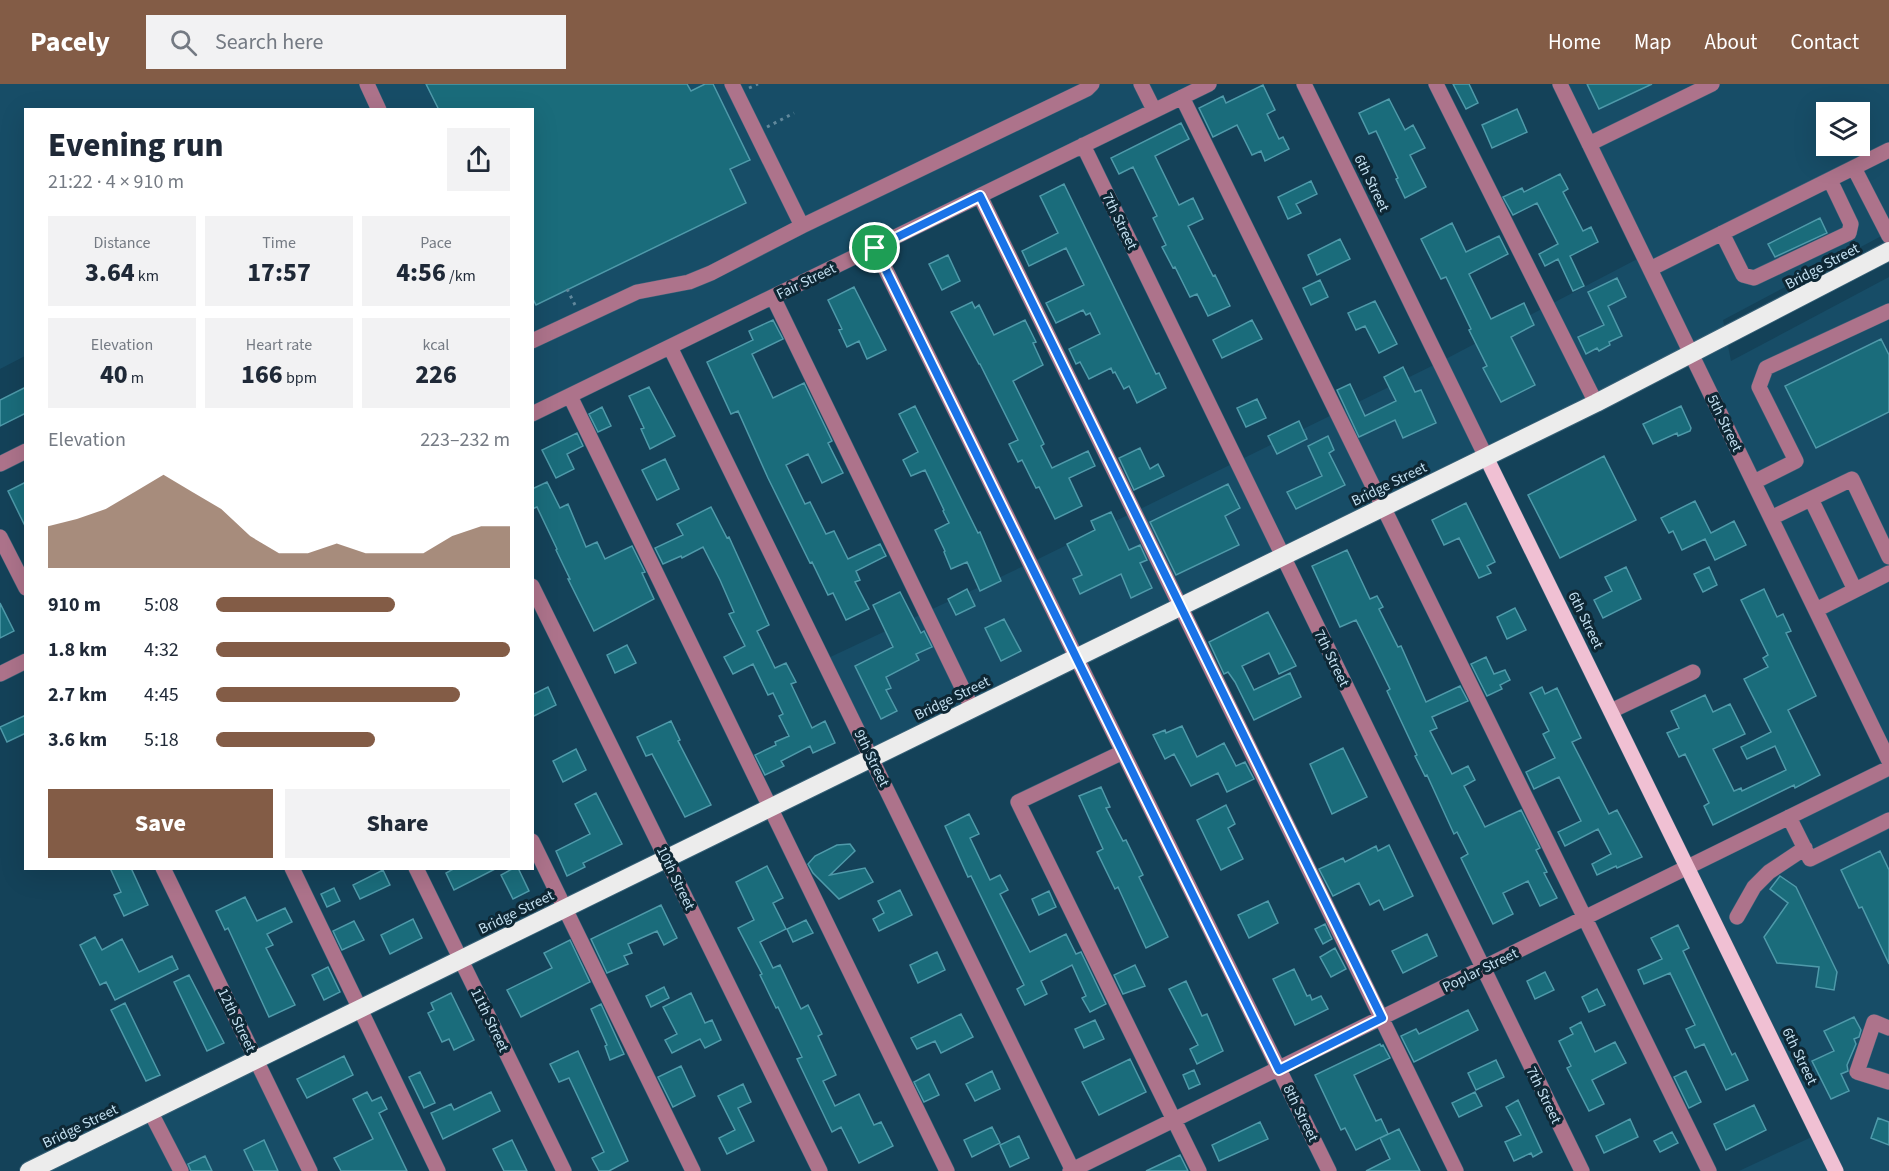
<!DOCTYPE html>
<meta charset="utf-8">
<style>
:root{--surface:#fff;--page:#f2f2f3;--text:#1f2937;--muted:#747a83;--accent:#835c46}
body{margin:0;font-family:"Source Sans 3",sans-serif;background:var(--page);color:var(--text);height:100vh;display:flex;flex-direction:column;font-size:22px;white-space:nowrap}
*{box-sizing:border-box;margin:0}
p{font-size:20px;color:var(--muted)}
.icon{flex:none;width:33px;height:33px;fill:none;stroke:currentColor;stroke-width:2;stroke-linecap:round;stroke-linejoin:round}
.map{position:relative;flex:1;overflow:hidden}
.panel{position:absolute;left:24px;top:24px;width:510px;height:762px;display:flex;flex-direction:column;background:var(--surface);border-radius:0px;box-shadow:0 6px 24px #0002}
.panel>*{flex:none}
.tools{position:absolute;left:1816px;top:18px;display:grid;gap:12px}
.tools a{display:grid;place-items:center;width:54px;height:54px;border-radius:0px;background:var(--surface);box-shadow:0 6px 24px #0002;font-size:30px}
.pin{position:absolute;display:grid;place-items:center;width:51px;height:51px;color:#fff;margin:-26px;border:3px solid #fff;border-radius:50%;box-shadow:0 2px 6px #0007}
.round{display:grid;place-items:center;flex:none;width:63px;height:63px;border-radius:0px;background:var(--page)}
.overview{display:flex;align-items:center;justify-content:space-between;height:102px;padding:0 24px}
h1{font-size:33px;font-weight:800;line-height:45px}
.metrics{display:grid;grid-template-columns:repeat(3,1fr);gap:9px;height:102px;padding:6px 24px}
.metrics div{display:grid;align-content:center;border-radius:0px;background:var(--page);text-align:center}
.metrics b{font-size:26px;font-weight:800}
.metrics small{font-size:16px;font-weight:400}
.metrics p{font-size:16px}
.chart{height:168px;padding:12px 24px}
.chart p{display:flex;justify-content:space-between}
.chart svg{width:100%;height:108px;margin-top:6px;fill:var(--accent);opacity:.7}
.action{display:flex;gap:12px;margin-top:auto;padding:12px 24px}
.action a{flex:1;height:69px;border-radius:0px;background:var(--accent);color:#fff;font-size:24px;font-weight:800;line-height:69px;text-align:center}
.action a+a{background:var(--page);color:var(--text)}
ul{padding:0 24px;list-style:none;font-size:20px}
li{display:grid;grid-template-columns:96px 72px 1fr;align-items:center;height:45px}
li i{height:15px;border-radius:8px;background:var(--accent)}
header{display:flex;align-items:center;gap:36px;box-sizing:border-box;height:84px;padding:0 30px;background:var(--accent);color:#fff}
header strong{font-size:28px}
nav{display:flex;gap:33px;margin-inline-start:auto;font-size:21px}
.search{width:420px;height:54px;background:var(--page);display:flex;align-items:center;gap:15px;box-sizing:border-box;padding:0 21px;border-radius:0px;color:var(--muted);font-size:22px}
.map>svg:first-child{display:block}
</style>
<header>
<strong>Pacely</strong>
<div class="search"><svg class="icon" aria-label="search" viewBox="0 0 24 24"><circle cx="10" cy="10" r="6"/><path d="M15 15l6 6"/></svg>Search here</div>
<nav><a>Home</a><a>Map</a><a>About</a><a>Contact</a></nav>
</header>
<div class="map">
<svg width="1889" height="1087" viewBox="0 0 1889 1087">
<rect width="100%" height="100%" fill="#144259"/>
<!-- built -->
<path fill="#174d67" fill-rule="evenodd" d="M0 0H1209L533 330 532 26H26L25 272 0 285Z
M1560 0H1889V148L1723 236 1731 277 1889 193V677L1692 271 872 673 824 576 1030 479 1440 278 1643 172ZM1827 28H1860V62H1827Z
M1889 684V1087H1739L1818 1050 1687 784Z
M256 976 310 1087H29Z"/>
<!-- building -->
<path fill="#1a6c7b" stroke="#4f9aaa" stroke-width="1.5" d="M426 0H687L691 7 705 0H713L750 76 730 85 746 119 536 221 532 213V26H439Z
M1453 0H1469L1478 19 1466 25Z
M1587 0H1652L1599 25Z
M1263 1 1275 26 1267 30 1279 55 1283 53 1289 65 1265 77 1261 67 1252 71 1237 41 1213 53 1199 24 1223 12 1226 19Z
M1389 15 1405 46 1413 41 1425 64 1410 71 1426 103 1405 114 1396 95 1398 94 1376 47 1369 50 1359 29Z
M1517 25 1527 48 1492 64 1482 41Z
M1181 39 1189 55 1155 72 1179 121 1193 114 1203 135 1188 142 1213 192 1215 191 1230 222 1208 232 1197 210 1190 213 1175 183 1173 184 1162 163 1166 161 1153 134 1157 132 1133 83 1119 90 1111 74Z
M1560 90 1568 105 1563 108 1583 147 1591 143 1598 158 1570 172 1584 202 1573 207 1558 175 1545 182 1539 170 1558 160 1537 119 1513 131 1503 113 1522 104 1524 108Z
M1311 97 1317 110 1296 120 1301 129 1288 135 1278 113Z
M1064 100 1156 290 1159 289 1166 304 1137 319 1129 302 1124 305 1115 288 1113 289 1111 284 1089 295 1080 278 1076 280 1069 265 1100 250 1090 229 1086 231 1083 226 1056 239 1046 219 1084 201 1066 164 1029 182 1022 167 1058 149 1040 112Z
M1820 134 1827 149 1775 173 1768 160Z
M1452 139 1466 168 1499 152 1508 170 1469 190 1491 235 1524 219 1534 241 1511 253 1535 301 1501 318 1483 284 1487 282 1469 246 1471 245 1446 193 1441 195 1421 155Z
M1340 155 1350 175 1317 191 1308 171Z
M948 171 960 197 942 206 929 180Z
M1617 194 1626 213 1608 222 1622 252 1609 258 1610 261 1599 267 1597 264 1586 270 1578 253 1604 241 1588 208Z
M1320 196 1328 213 1311 221 1303 204Z
M854 203 886 266 867 275 859 257 847 263 839 246 842 245 828 216Z
M1375 217 1397 260 1379 269 1365 242 1356 246 1348 229Z
M972 218 975 224 979 221 994 251 1025 236 1036 258 1033 259 1043 281 1013 297 1044 360 1041 362 1052 384 1088 367 1095 382 1069 394 1082 422 1055 435 1039 403 1036 404 1022 376 1018 378 1009 360 1018 356 980 280H979L951 228Z
M773 236 783 255 752 270 773 314 804 299 832 357 828 359 843 389 822 399 808 370 786 381 805 420 810 418 826 450 834 447 848 475 880 460 886 472 856 487 860 496 855 498 869 525 846 536 833 509 828 511 812 478 810 479 768 394 738 327 731 330 707 278 753 256 749 247Z
M1252 236 1262 255 1222 274 1213 256Z
M1881 255 1889 271V328L1816 364 1785 302Z
M1403 283 1415 308 1421 306 1436 339 1403 354 1395 336 1359 353 1337 306 1350 300 1365 332 1396 317 1384 293Z
M26 303V329L0 342V316Z
M649 303 675 352 650 365 641 345 644 344 629 312Z
M1257 315 1266 334 1246 343 1237 324Z
M915 322 978 449 980 448 1001 497 980 507 967 478 951 485 944 468 945 467 935 446 949 439 943 427 944 426 925 386 911 392 903 376 918 368 899 330Z
M1681 322 1691 344 1690 347 1678 352 1677 349 1653 360 1643 340Z
M602 323 611 342 598 348 589 330Z
M1299 337 1307 355 1277 370 1268 352Z
M577 349 583 362 567 370 574 385 556 394 542 366Z
M1328 352 1334 366 1329 369 1345 401 1296 425 1287 408 1322 392 1308 362Z
M1140 364 1150 385 1158 380 1164 392 1134 406 1119 374Z
M1604 372 1636 436 1560 474 1528 411Z
M665 375 679 405 657 416 642 386Z
M26 398V444L8 407Z
M547 398 560 424 568 420 586 463 597 458 605 475 632 462 645 488 642 489 654 515 594 547 568 495H570L556 466 557 465 537 423 532 425V405Z
M1228 400 1240 424 1225 432 1239 461 1176 491 1150 438Z
M1695 417 1711 449 1734 437 1746 461 1715 476 1705 455 1682 466 1673 447 1669 449 1661 434Z
M1466 419 1495 478 1487 482 1491 489 1479 494 1459 454 1444 461 1432 436Z
M711 423 727 454 729 453 769 541 757 547 775 584 786 579 796 598 791 600 812 644 825 637 835 659 813 669 810 662 781 677 784 682 765 691 755 671 776 661 775 658 789 652 779 632 783 630 773 609 768 611 753 580 733 590 724 573 745 562 729 530 734 528 720 496 703 463 682 474 681 472 663 480 655 464 683 451 677 440Z
M1111 428 1129 466 1140 461 1147 476 1140 479 1152 504 1131 514 1121 490 1080 510 1073 495 1082 491 1067 460 1095 446 1091 437Z
M1347 466 1370 515 1377 512 1383 523 1379 525 1398 563 1401 562 1426 618 1460 602 1468 617 1432 633 1437 644 1430 647 1452 690 1468 682 1475 696 1464 702 1485 743 1521 726 1540 764 1536 766 1547 788 1544 789 1557 814 1540 822 1528 797 1503 809 1513 830 1493 840 1461 774 1468 770 1457 748 1454 750 1427 691 1425 692 1415 672 1417 671 1387 607 1390 605 1368 560 1356 536 1340 543 1312 482Z
M1626 483 1641 515 1603 534 1594 516 1612 507 1605 493Z
M1709 483 1717 501 1703 508 1694 490Z
M967 505 975 522 956 531 948 515Z
M1764 505 1777 533 1783 530 1791 547 1786 549 1816 612 1788 626 1820 691 1795 704 1794 701 1713 741 1704 722 1709 719 1685 670 1679 673 1667 649 1679 644 1671 627 1705 611 1713 628 1730 620 1745 650 1713 665 1734 707 1741 704 1742 707 1786 686 1775 662 1747 675 1741 663 1771 648 1744 595 1768 583 1763 574 1768 571 1741 516Z
M900 508 921 549 924 547 932 563 916 570 919 576 886 593 891 604 886 606 897 627 881 635 855 582 893 563 873 521Z
M0 519 14 547 0 554Z
M1515 524 1526 546 1507 555 1497 533Z
M1268 528 1296 582 1279 590 1269 569 1242 582 1254 606 1290 589 1301 613 1254 636 1235 598 1228 588 1224 590 1209 558Z
M1004 535 1021 567 1001 577 985 544Z
M627 561 636 579 615 589 607 571Z
M1486 573 1494 590 1505 586 1510 596 1500 601 1502 605 1487 612 1471 580Z
M548 603 556 621 532 633V611Z
M1542 603 1545 610 1557 604 1581 654 1572 658 1609 730 1617 726 1642 773 1617 784 1616 782 1597 791 1592 780 1611 770 1598 745 1565 762 1558 748 1581 737 1559 693 1534 705 1526 688 1555 674 1543 650 1549 647 1530 609Z
M26 631V649L7 658 0 643Z
M671 637 680 656 678 657 711 721 685 733 652 670 646 672 637 653Z
M1182 642 1197 673 1224 659 1236 682 1245 678 1254 695 1227 708 1218 689 1191 702 1174 670 1165 675 1153 651 1165 646 1166 649Z
M1343 664 1367 713 1332 730 1310 680Z
M576 665 586 686 563 698 553 677Z
M1101 703 1110 723 1106 724 1123 757 1126 756 1143 791 1139 793 1168 853 1146 864 1118 803 1115 805 1097 768 1103 765 1079 712Z
M596 709 622 760 583 779 585 783 567 792 556 767 590 750 575 720Z
M1226 721 1235 740 1228 744 1243 775 1221 786 1197 736Z
M969 730 979 750 970 754 990 796 1000 791 1008 806 1000 810 1030 868 1066 850 1076 870 1081 868 1106 920 1090 928 1082 914 1086 912 1072 881 1041 897 1047 910 1025 921 1017 905 1024 901 971 792 968 793 945 742Z
M850 760 855 767 830 791 865 784 873 798 839 815 813 789 808 780 815 772 837 761Z
M1389 761 1413 812 1384 826 1379 816 1370 821 1359 799 1333 812 1319 785 1343 774 1345 778 1376 762 1378 767Z
M1880 767 1889 786V880L1862 823 1859 824 1841 786Z
M767 782 783 814 773 819 786 845 760 858 773 884 780 881 801 925 808 921 822 950 818 952 836 991 823 997 835 1022 859 1010 874 1041 881 1038 893 1062 859 1079 841 1043 832 1048 797 975 802 973 778 923 776 924 760 891 762 890 738 844 754 836 736 798Z
M110 784H131L148 821 124 832 114 811 121 808Z
M455 784H497L454 806 446 789Z
M514 784H518L529 807 513 815 501 791Z
M383 786 390 801 360 815 353 801Z
M1780 792 1796 803 1837 888 1834 906 1816 903 1819 883 1777 879 1764 853 1788 819 1770 805Z
M334 804 340 817 327 823 321 810Z
M900 806 912 831 879 847 873 835 884 829 878 817Z
M1049 807 1056 823 1039 831 1032 815Z
M245 813 257 837 285 824 292 838 267 850 273 861 266 864 295 921 269 933 228 844 225 846 216 827Z
M1268 817 1278 839 1249 854 1238 831Z
M661 821 677 854 664 861 657 847 628 860 632 869 624 872 628 880 607 889 591 855Z
M413 835 422 854 390 870 381 851Z
M806 836 813 849 793 858 787 845Z
M354 837 364 856 342 866 333 847Z
M1325 840 1332 855 1323 860 1315 845Z
M1678 841 1689 864 1683 867 1732 971 1735 969 1748 996 1726 1006 1704 960 1695 964 1686 945 1695 941 1670 889 1644 900 1638 886 1662 875 1651 854Z
M1427 850 1437 872 1403 889 1392 867Z
M95 853 102 866 122 855 139 888 172 872 178 885 115 916 106 898 100 901 80 861Z
M570 856 590 898 521 933 507 906 552 884 544 869Z
M1335 864 1346 885 1331 893 1320 873Z
M937 868 945 886 918 899 910 881Z
M1135 881 1145 902 1123 910 1114 891Z
M328 883 340 908 324 916 312 891Z
M1294 885 1307 912 1310 911 1312 916 1321 912 1328 925 1295 941 1273 895Z
M1545 888 1554 906 1535 915 1527 897Z
M189 891 224 959 207 967 174 898Z
M1186 897 1202 932 1207 930 1223 967 1197 980 1190 965 1198 961 1169 905Z
M664 903 669 914 651 923 646 912Z
M1597 905 1605 921 1589 928 1582 913Z
M451 909 474 956 454 966 449 955 442 958 428 929 434 926 431 919Z
M691 909 705 939 712 936 721 956 705 964 700 955 672 969 665 956 677 950 663 923Z
M125 919 160 991 146 997 111 926Z
M601 920 624 970 610 976 605 962 607 961 591 925Z
M1468 926 1478 946 1414 978 1401 952 1416 945 1419 950Z
M961 930 973 953 941 969 935 957 917 965 911 954Z
M1854 933 1861 946 1859 953 1854 955 1856 960 1847 981 1848 987 1841 990 1849 1007 1831 1015 1812 977 1834 967 1824 947Z
M1095 936 1104 955 1084 964 1075 945Z
M1581 938 1595 968 1615 958 1626 979 1592 996 1604 1020 1589 1027 1567 984 1571 982 1559 957 1573 950 1570 944Z
M1380 960 1381 962 1383 961 1390 974 1354 991 1376 1037 1381 1035 1388 1050 1356 1066 1345 1044 1341 1046 1315 991Z
M578 967 628 1077 609 1087H599L592 1074 604 1068 569 994 559 998 550 980Z
M344 972 353 991 307 1014 297 995Z
M1130 975 1146 1008 1099 1031 1082 998Z
M1496 976 1504 993 1476 1006 1468 989Z
M681 982 695 1012 673 1023 658 993Z
M1194 986 1200 1000 1189 1005 1183 991Z
M992 987 1000 1005 975 1017 966 1000Z
M1686 987 1701 1018 1689 1024 1674 993Z
M420 988 435 1019 424 1024 409 993Z
M929 990 939 1011 924 1018 914 998Z
M743 1000 751 1018 738 1024 754 1057 727 1070 719 1054 735 1046 718 1012Z
M367 1008 372 1017 381 1013 387 1025 379 1029 407 1087H341L334 1074 373 1055 353 1015Z
M491 1008 500 1027 443 1055 431 1029 451 1020 454 1026Z
M1475 1008 1482 1022 1459 1033 1452 1019Z
M1518 1016 1542 1068 1533 1073 1531 1069 1514 1077 1505 1058 1521 1051 1506 1023Z
M1754 1021 1766 1046 1726 1066 1714 1040Z
M1878 1034 1889 1038V1061L1871 1054Z
M1630 1035 1638 1053 1604 1069 1596 1052Z
M1260 1038 1268 1055 1219 1077 1212 1061Z
M992 1043 1000 1059 972 1073 964 1056Z
M1399 1045 1420 1087H1366L1390 1075 1380 1054Z
M1672 1048 1678 1059 1660 1068 1654 1057Z
M1019 1052 1029 1074 1010 1083 1000 1061Z
M264 1056 278 1087H254L244 1066Z
M512 1056 527 1087H504L493 1065Z
M1180 1071 1188 1087H1146Z
M205 1072 212 1087H191L188 1080Z"/>
<g fill="none" stroke-linecap="round" stroke-linejoin="round">
<!-- minor casing -->
<g stroke="#376177" stroke-width="16">
<path id="minor" d="M367 0 379 26
M732 0 802 142 1087 5 1092 0
M1141 0 1154 26
M1304 0 1486 373
M1436 0 1596 319
M1560 0 1889 677
M1182 13 1709 1087
M1589 60 1712 0
M1083 61 1582 1087
M1854 84 1889 152
M980 112 1456 1087
M1722 149 1743 191 1754 194 1849 149 1851 140 1830 96
M875 164 1329 1087
M1650 185 1889 66
M773 213 972 624
M532 257 637 208 689 198 711 189 802 142
M670 263 1073 1087
M570 312 947 1087
M532 330 1209 0
M0 380 26 367
M1754 398 1796 377 1759 303 1766 284 1889 227
M1811 415 1855 506
M1771 434 1852 395 1889 473
M0 453 26 504
M532 502 820 1087
M1816 526 1889 489
M0 590 26 577
M1611 627 1693 588
M1123 668 1018 718 1199 1087
M1789 733 1810 775 1889 736
M532 757 693 1087
M163 784 310 1087
M292 784 438 1087
M416 784 564 1087
M1737 833 1754 803 1769 788 1805 764
M1889 944 1874 938 1857 988 1889 998
M150 1027 181 1087
M1070 1087 1889 684"/>
</g>
<!-- major casing -->
<g stroke="#376177" stroke-width="16">
<path id="major" d="M1486 373 1836 1087"/>
</g>
<!-- highway casing -->
<g stroke="#376177" stroke-width="20">
<path id="highway" d="M29 1087 1596 319 1889 167"/>
</g>
<!-- path -->
<path stroke="#61889c" stroke-width="3" stroke-dasharray="3 4.5" stroke-linecap="butt" d="M749 4 758 0
M767 43 794 29
M567 205 575 221"/>
<!-- minor -->
<use href="#minor" stroke="#ad738b" stroke-width="15"/>
<!-- major -->
<use href="#major" stroke="#f0c0d3" stroke-width="15"/>
<!-- highway -->
<use href="#highway" stroke="#ececec" stroke-width="18"/>
</g>
<g fill="none" stroke-linecap="round" stroke-linejoin="round">
<!-- route casing -->
<g stroke="#fff" stroke-width="12">
<path id="route" d="M980 112 1382 934 1279 986 875 164Z"/>
</g>
<!-- route -->
<use href="#route" stroke="#1a73e8" stroke-width="8"/>
</g>
<g text-anchor="middle" stroke-width="6" stroke-linejoin="round" paint-order="stroke">
<!-- street labels -->
<g font-size="15" fill="#c2dff0" stroke="#0e2734">
<text transform="translate(1372 99) rotate(64)" y="5">6th Street</text>
<text transform="translate(1120 137) rotate(64)" y="5">7th Street</text>
<text transform="translate(1822 182) rotate(-28)" y="5">Bridge Street</text>
<text transform="translate(806 197) rotate(-26)" y="5">Fair Street</text>
<text transform="translate(1725 339) rotate(64)" y="5">5th Street</text>
<text transform="translate(1389 400) rotate(-26)" y="5">Bridge Street</text>
<text transform="translate(1586 536) rotate(64)" y="5">6th Street</text>
<text transform="translate(1332 574) rotate(64)" y="5">7th Street</text>
<text transform="translate(952 614) rotate(-26)" y="5">Bridge Street</text>
<text transform="translate(872 674) rotate(64)" y="5">9th Street</text>
<text transform="translate(676 794) rotate(64)" y="5">10th Street</text>
<text transform="translate(516 828) rotate(-26)" y="5">Bridge Street</text>
<text transform="translate(1480 886) rotate(-26)" y="5">Poplar Street</text>
<text transform="translate(237 936) rotate(64)" y="5">12th Street</text>
<text transform="translate(490 936) rotate(64)" y="5">11th Street</text>
<text transform="translate(1800 972) rotate(64)" y="5">6th Street</text>
<text transform="translate(1544 1011) rotate(64)" y="5">7th Street</text>
<text transform="translate(1301 1029) rotate(64)" y="5">8th Street</text>
<text transform="translate(80 1042) rotate(-26)" y="5">Bridge Street</text>
</g>
</g>
</svg>
<div class="tools">
<a><svg class="icon" aria-label="layers" viewBox="0 0 24 24"><path d="M12 4l9 5-9 5-9-5zM3 14l9 5 9-5"/></svg></a>
</div>
<div class="pin" style="left:875px;top:164px;background:#1e9e55"><svg class="icon" aria-label="arrive" viewBox="0 0 24 24"><path d="M6 21V4h12l-3 4 3 4H6"/></svg></div>
<section class="panel">
<div class="overview"><div><h1>Evening run</h1><p>21:22 · 4 × 910 m</p></div><a class="round"><svg class="icon" aria-label="share" viewBox="0 0 24 24"><path d="M12 15V3M7 8l5-5 5 5M5 13v7h14v-7"/></svg></a></div>
<div class="metrics">
<div><p>Distance</p><b>3.64<small> km</small></b></div>
<div><p>Time</p><b>17:57</b></div>
<div><p>Pace</p><b>4:56<small> /km</small></b></div>
</div>
<div class="metrics">
<div><p>Elevation</p><b>40<small> m</small></b></div>
<div><p>Heart rate</p><b>166<small> bpm</small></b></div>
<div><p>kcal</p><b>226</b></div>
</div>
<div class="chart"><p><span>Elevation</span>223–232 m</p>
<svg viewBox="0 0 160 44" preserveAspectRatio="none"><path d="M0 44V27L10 24L20 20L30 13L40 6L50 13L60 20L70 31L80 38L90 38L100 34L110 38L120 38L130 38L140 31L150 27L160 27V44z"/></svg>
</div>
<ul>
<li><b>910 m</b>5:08<i style="width:61%"></i></li>
<li><b>1.8 km</b>4:32<i style="width:100%"></i></li>
<li><b>2.7 km</b>4:45<i style="width:83%"></i></li>
<li><b>3.6 km</b>5:18<i style="width:54%"></i></li>
</ul>
<div class="action"><a>Save</a><a>Share</a></div>
</section>
</div>
